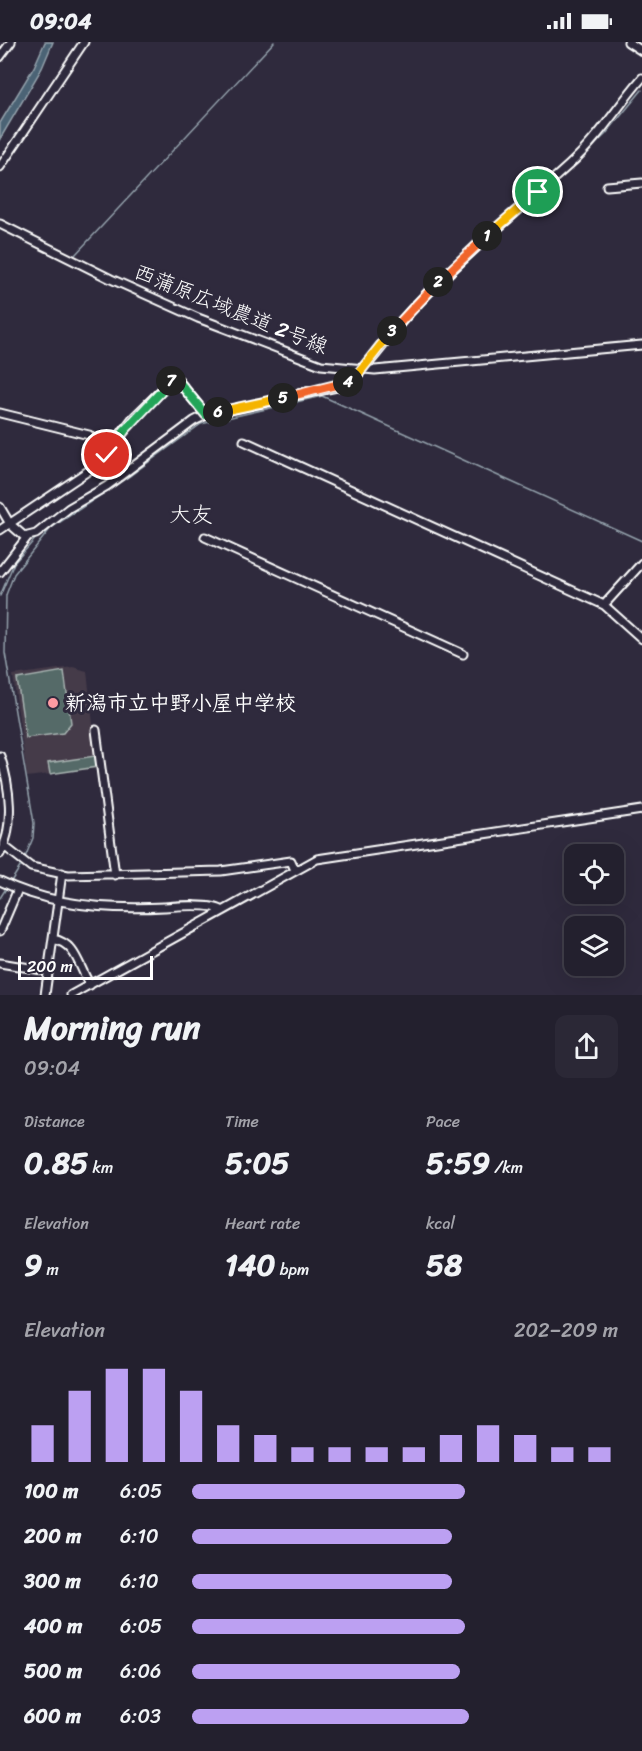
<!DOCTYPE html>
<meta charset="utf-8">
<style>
:root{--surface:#23202e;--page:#2b2836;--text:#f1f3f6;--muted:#a3a3aa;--line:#403e4a;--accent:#bca0f2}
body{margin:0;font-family:Sriracha,"Klee One",sans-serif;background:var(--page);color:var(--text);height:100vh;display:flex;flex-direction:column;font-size:22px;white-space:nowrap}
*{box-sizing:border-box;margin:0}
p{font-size:20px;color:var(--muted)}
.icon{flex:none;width:33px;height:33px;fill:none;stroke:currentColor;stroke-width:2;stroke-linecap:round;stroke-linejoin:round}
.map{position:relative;height:953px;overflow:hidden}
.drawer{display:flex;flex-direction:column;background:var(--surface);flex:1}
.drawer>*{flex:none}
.fabs{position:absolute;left:564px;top:802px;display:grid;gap:12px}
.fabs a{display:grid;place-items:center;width:60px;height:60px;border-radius:12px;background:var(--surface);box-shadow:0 6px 24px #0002,0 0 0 2px var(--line);font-size:30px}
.scale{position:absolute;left:18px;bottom:15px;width:135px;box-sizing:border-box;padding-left:6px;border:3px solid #fff;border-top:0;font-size:16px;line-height:21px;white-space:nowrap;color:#fff;-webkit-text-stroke:4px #2f2a3d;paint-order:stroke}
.pin{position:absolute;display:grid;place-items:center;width:51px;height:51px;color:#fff;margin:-26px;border:3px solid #fff;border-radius:50%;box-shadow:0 2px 6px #0007}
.km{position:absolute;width:30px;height:30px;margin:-15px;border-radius:50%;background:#222;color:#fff;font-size:16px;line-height:30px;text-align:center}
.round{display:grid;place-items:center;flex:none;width:63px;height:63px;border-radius:12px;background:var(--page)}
.overview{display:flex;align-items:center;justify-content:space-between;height:102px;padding:0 24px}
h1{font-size:33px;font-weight:700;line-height:45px}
.figures{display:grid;grid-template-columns:repeat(3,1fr);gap:9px;height:102px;padding:6px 24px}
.figures div{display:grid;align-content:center}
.figures b{font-size:30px;font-weight:700}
.figures small{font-size:16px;font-weight:400}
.figures p{font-size:16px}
.chart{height:168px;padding:12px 24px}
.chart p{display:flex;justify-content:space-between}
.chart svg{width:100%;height:108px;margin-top:6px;stroke:var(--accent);stroke-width:6}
ul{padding:0 24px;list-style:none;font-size:20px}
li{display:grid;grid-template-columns:96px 72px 1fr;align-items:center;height:45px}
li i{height:15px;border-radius:8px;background:var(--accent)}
.status{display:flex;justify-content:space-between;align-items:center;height:42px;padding:0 30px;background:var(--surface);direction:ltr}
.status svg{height:16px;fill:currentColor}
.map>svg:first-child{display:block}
</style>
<div class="status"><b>09:04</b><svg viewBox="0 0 49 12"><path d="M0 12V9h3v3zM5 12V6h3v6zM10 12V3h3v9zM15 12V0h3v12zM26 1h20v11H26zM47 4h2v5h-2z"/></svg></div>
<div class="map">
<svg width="642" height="953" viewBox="0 0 642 953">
<rect width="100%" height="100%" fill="#2f2a3d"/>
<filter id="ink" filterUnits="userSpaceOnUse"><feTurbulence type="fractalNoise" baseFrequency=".0167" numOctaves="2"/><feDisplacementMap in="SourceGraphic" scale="12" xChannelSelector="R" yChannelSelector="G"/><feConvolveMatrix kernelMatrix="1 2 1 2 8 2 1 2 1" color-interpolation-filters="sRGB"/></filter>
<g filter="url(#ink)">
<!-- built -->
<path fill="#443a49" d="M73 625 87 629 98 726 27 735 13 633Z"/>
<!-- green -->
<path fill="#556b67" stroke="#aab5b3" stroke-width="1.5" d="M64 629 71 681 63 691 26 696 17 637Z
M95 714 97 725 50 732 48 721Z"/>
<!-- water -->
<path fill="#4c6475" stroke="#94a2ac" stroke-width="1.5" d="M45 0H53L42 26 0 97V81L34 25Z"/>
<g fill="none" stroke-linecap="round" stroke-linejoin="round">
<!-- stream -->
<path stroke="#94a2ac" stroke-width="1.5" d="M565 131 605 93 642 48
M489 198 503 186
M74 214 274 0
M351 341 362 333
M173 399 199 380
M140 424 162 407
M58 479 94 456
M0 554 14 521 37 495
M541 787 642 772
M322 813 421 798
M24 818 33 796 34 781 5 611 6 553 14 532 51 486 131 433 201 382 322 354 642 499
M10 841 22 822
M0 856 7 845"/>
<!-- minor casing -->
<g stroke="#fff" stroke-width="11">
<path id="minor" d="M628 0 642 9
M0 15 11 0
M0 125 84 0
M607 144 642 141
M0 182 111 237 198 276 321 323 375 328 642 303
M0 371 89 393 94 398 100 420
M244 399 604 563 642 597
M0 465 10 482 26 496
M0 488 97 423 132 377 175 335 206 373
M205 495 463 612
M0 530 28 494 36 492 69 466 107 444 194 379 206 373 337 345C367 335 392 287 415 264 464 214 517 170 569 123 598 97 617 65 642 36
M604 563 642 521
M96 688 115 833
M0 714C10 743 15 784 0 812
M4 804 31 825 68 833 221 829 291 819 295 828
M0 839C49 863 110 868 164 865 177 864 214 861 223 869
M0 889 18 847
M53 897C77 902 78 924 90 943
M0 921 48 929
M45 953 62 831
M71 953 317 817 642 768"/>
</g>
<!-- minor -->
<use href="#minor" stroke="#2f2a3d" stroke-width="7"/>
</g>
</g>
<g fill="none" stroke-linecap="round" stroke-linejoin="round" filter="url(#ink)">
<!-- split-1 casing -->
<g stroke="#fff" stroke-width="12">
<path id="split-1" d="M487 194 538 150"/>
</g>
<!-- split-2 casing -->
<g stroke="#fff" stroke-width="12">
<path id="split-2" d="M438 240 487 194"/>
</g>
<!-- split-3 casing -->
<g stroke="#fff" stroke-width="12">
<path id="split-3" d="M392 289 438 240"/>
</g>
<!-- split-4 casing -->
<g stroke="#fff" stroke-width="12">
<path id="split-4" d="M348 340 355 336 392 289"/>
</g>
<!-- split-5 casing -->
<g stroke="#fff" stroke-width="12">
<path id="split-5" d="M283 356 348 340"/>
</g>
<!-- split-6 casing -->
<g stroke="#fff" stroke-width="12">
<path id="split-6" d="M218 370 283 356"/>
</g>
<!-- split-7 casing -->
<g stroke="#fff" stroke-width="12">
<path id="split-7" d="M171 339 175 335 206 373 218 370"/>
</g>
<!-- split-8 casing -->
<g stroke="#fff" stroke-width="12">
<path id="split-8" d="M125 388 171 339"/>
</g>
<!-- split-9 casing -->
<g stroke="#fff" stroke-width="12">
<path id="split-9" d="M107 413 125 388"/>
</g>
<!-- split-1 -->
<use href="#split-1" stroke="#f5b400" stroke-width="8"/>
<!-- split-2 -->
<use href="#split-2" stroke="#f0652b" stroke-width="8"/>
<!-- split-3 -->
<use href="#split-3" stroke="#f0652b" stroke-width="8"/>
<!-- split-4 -->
<use href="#split-4" stroke="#f5b400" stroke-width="8"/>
<!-- split-5 -->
<use href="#split-5" stroke="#f0652b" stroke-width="8"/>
<!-- split-6 -->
<use href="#split-6" stroke="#f5b400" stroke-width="8"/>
<!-- split-7 -->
<use href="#split-7" stroke="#22a559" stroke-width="8"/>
<!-- split-8 -->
<use href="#split-8" stroke="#22a559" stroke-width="8"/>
<!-- split-9 -->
<use href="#split-9" stroke="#22a559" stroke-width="8"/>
</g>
<!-- markers -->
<circle fill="#ff9aa2" stroke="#2f2a3d" stroke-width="2" cx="53" cy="661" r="6"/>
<g text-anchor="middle" stroke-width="6" stroke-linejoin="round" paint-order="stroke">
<!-- street labels -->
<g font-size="21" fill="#fff" stroke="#2f2a3d">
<text transform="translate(231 267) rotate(22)" y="7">西蒲原広域農道 2号線</text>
</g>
<!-- poi labels -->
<g font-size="21" font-weight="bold" fill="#fff" stroke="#2f2a3d" text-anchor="start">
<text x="65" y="668">新潟市立中野小屋中学校</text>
</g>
<!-- neighbourhood labels -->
<g font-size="22" fill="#fff" stroke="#2f2a3d">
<text x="191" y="480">大友</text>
</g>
</g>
</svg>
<div class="fabs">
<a><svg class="icon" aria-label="locate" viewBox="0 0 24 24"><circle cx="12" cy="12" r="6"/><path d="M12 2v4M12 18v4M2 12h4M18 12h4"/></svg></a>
<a><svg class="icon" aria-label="layers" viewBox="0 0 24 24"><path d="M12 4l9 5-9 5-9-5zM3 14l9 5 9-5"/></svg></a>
</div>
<div class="scale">200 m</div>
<div class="pin" style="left:538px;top:150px;background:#1e9e55"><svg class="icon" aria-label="arrive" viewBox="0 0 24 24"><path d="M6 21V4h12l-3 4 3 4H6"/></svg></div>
<div class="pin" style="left:107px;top:413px;background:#d93025"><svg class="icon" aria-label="check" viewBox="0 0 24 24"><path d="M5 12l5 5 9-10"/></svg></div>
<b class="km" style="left:487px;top:194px">1</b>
<b class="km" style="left:438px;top:240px">2</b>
<b class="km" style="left:392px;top:289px">3</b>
<b class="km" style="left:348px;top:340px">4</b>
<b class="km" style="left:283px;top:356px">5</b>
<b class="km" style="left:218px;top:370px">6</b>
<b class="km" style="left:171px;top:339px">7</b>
</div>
<section class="drawer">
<div class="overview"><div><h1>Morning run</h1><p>09:04</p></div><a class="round"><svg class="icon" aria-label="share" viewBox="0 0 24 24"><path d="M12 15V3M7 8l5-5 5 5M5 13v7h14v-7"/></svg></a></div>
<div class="figures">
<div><p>Distance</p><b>0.85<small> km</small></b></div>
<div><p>Time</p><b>5:05</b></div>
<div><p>Pace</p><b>5:59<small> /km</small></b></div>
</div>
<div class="figures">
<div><p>Elevation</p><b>9<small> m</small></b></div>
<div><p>Heart rate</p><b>140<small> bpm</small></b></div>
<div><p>kcal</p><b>58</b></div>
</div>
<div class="chart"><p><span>Elevation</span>202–209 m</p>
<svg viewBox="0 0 160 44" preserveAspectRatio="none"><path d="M5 44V29M15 44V15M25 44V6M35 44V6M45 44V15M55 44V29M65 44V33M75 44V38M85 44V38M95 44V38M105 44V38M115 44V33M125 44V29M135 44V33M145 44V38M155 44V38"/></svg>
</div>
<ul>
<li><b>100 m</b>6:05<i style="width:64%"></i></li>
<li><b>200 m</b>6:10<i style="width:61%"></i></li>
<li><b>300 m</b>6:10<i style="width:61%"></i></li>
<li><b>400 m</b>6:05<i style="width:64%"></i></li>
<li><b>500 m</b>6:06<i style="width:63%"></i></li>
<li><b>600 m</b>6:03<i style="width:65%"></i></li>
</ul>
</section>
